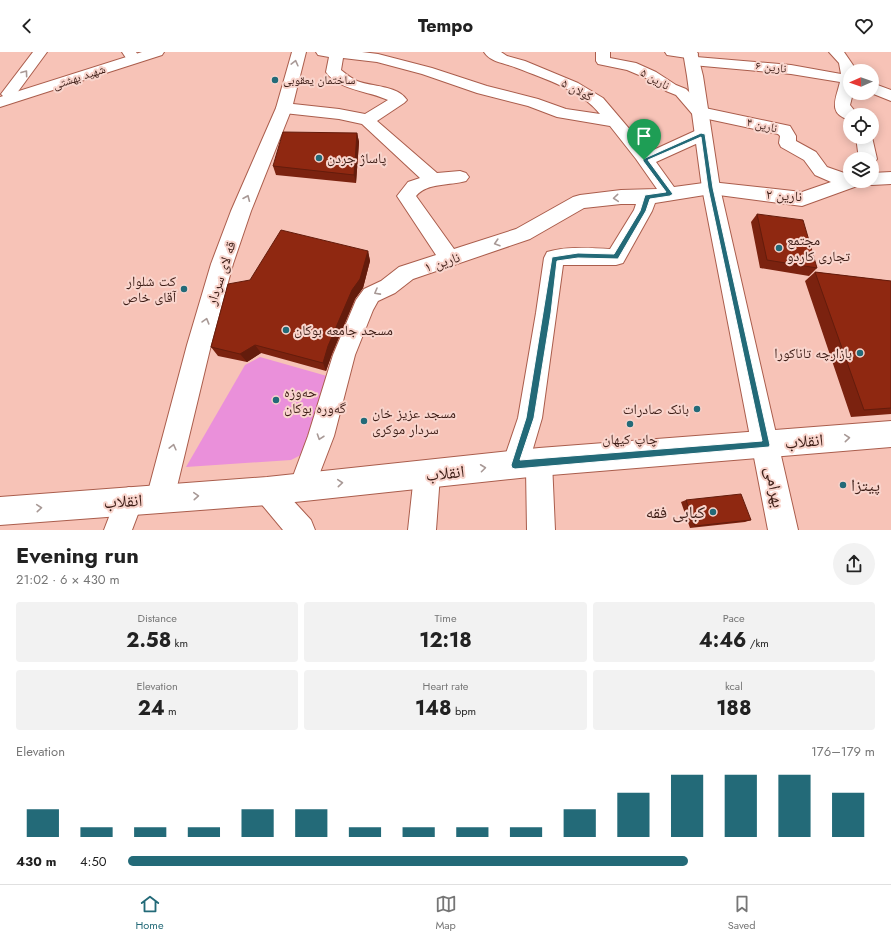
<!DOCTYPE html>
<meta charset="utf-8">
<style>
:root{--surface:#fff;--page:#f2f2f2;--text:#222;--muted:#767676;--line:#e0e0e0;--accent:#236a78}
body{margin:0;font-family:Jost,"Noto Naskh Arabic",sans-serif;background:var(--page);color:var(--text);height:100vh;display:flex;flex-direction:column;font-size:15px;white-space:nowrap}
*{box-sizing:border-box;margin:0}
p{font-size:13px;color:var(--muted)}
.icon{flex:none;width:22px;height:22px;fill:none;stroke:currentColor;stroke-width:2;stroke-linecap:round;stroke-linejoin:round}
.map{position:relative;height:478px;overflow:hidden}
.panel{display:flex;flex-direction:column;background:var(--surface);flex:1}
.panel>*{flex:none}
.needle{width:26px;rotate:268deg}
.fabs{position:absolute;left:843px;top:12px;display:grid;gap:8px}
.fabs a{display:grid;place-items:center;width:36px;height:36px;border-radius:50%;background:var(--surface);box-shadow:0 2px 10px #0003;font-size:20px}
.pin{position:absolute;display:grid;place-items:center;width:34px;height:34px;color:#fff;margin:-41px -17px;border-radius:50% 50% 50% 0;rotate:-45deg;box-shadow:0 0 4px #0007}
.pin .icon{rotate:45deg}
.round{display:grid;place-items:center;flex:none;width:42px;height:42px;border-radius:21px;background:var(--page)}
.headline{display:flex;align-items:center;justify-content:space-between;height:68px;padding:0 16px}
h1{font-size:22px;font-weight:700;line-height:30px}
.figures{display:grid;grid-template-columns:repeat(3,1fr);gap:6px;height:68px;padding:4px 16px}
.figures div{display:grid;align-content:center;border-radius:4px;background:var(--page);text-align:center}
.figures b{font-size:20px;font-weight:700}
.figures small{font-size:11px;font-weight:400}
.figures p{font-size:11px}
.chart{height:112px;padding:8px 16px}
.chart p{display:flex;justify-content:space-between}
.chart svg{width:100%;height:72px;margin-top:4px;stroke:var(--accent);stroke-width:6}
ul{padding:0 16px;list-style:none;font-size:13px}
li{display:grid;grid-template-columns:64px 48px 1fr;align-items:center;height:30px}
li i{height:10px;border-radius:5px;background:var(--accent)}
header{display:flex;justify-content:space-between;align-items:center;height:52px;padding:0 16px;background:var(--surface);font-size:18px;font-weight:700}
.dock{display:flex;justify-content:space-around;align-items:center;height:56px;border-top:1px solid var(--line);background:var(--surface);font-size:11px;color:var(--muted)}
.dock a{display:grid;justify-items:center;gap:2px}
.dock .selected{color:var(--accent)}
.map>svg:first-child{display:block}
</style>
<header><svg class="icon" aria-label="back" viewBox="0 0 24 24"><path d="M15 5l-7 7 7 7"/></svg>Tempo<svg class="icon" aria-label="heart" viewBox="0 0 24 24"><path d="M12 20l-8-8c-3-5 5-10 8-4 3-6 11-1 8 4z"/></svg></header>
<div class="map">
<svg width="891" height="478" viewBox="0 0 891 478">
<rect width="100%" height="100%" fill="#f7c3b7"/>
<!-- water -->
<path fill="#ea90da" d="M260 305 334 326 306 397 299 404 291 408 186 415 245 313Z"/>
<g fill="none" stroke-linecap="round" stroke-linejoin="round">
<!-- minor casing -->
<g stroke="#aa5d4c" stroke-width="2">
<path id="minor" d="M33 0H47L14 45 9 47 4 45 1 42Z
M122 0H136L138 3 136 6 131 7 126 6Z
M316 0H362L378 2 432 16 487 34 538 47 566 57 600 62C581 38 545 27 517 16 506 11 491 11 484 0H501L507 4 525 9 578 31 603 46 649 100 697 78 703 77 709 78 711 82 709 86 656 110 674 135 711 130 802 140 831 130 815 123 804 108 781 95 779 91 780 84 778 82 694 64 676 43 666 39 646 26 627 18 598 12 596 9V0H610V6L636 11 656 20 676 33 686 37 705 56 790 74 796 84V89L816 100 827 115 850 123V129H863L860 133 802 154 711 142 655 151 652 159 623 211 616 213H563L542 366 532 400 539 397 548 401 552 410 555 478H527L526 417 524 422 515 426 506 422 502 413 518 366 536 261 544 206 547 200C567 194 590 196 610 197L634 158 636 152H621L584 156 530 187 413 227 395 241 378 249 373 258 355 303 334 384 311 444 302 448 293 444 289 435 308 384 333 303 356 248 364 237 381 229 399 215 436 203 397 144 408 130 420 126 362 72 339 67 284 61 278 59 276 56 278 53 284 51 339 57 365 62 388 48C369 39 338 38 326 20L329 5 318 3ZM343 6 377 10 422 22 477 41 528 54 557 65 610 74 636 107 657 137 621 138 580 143 573 145 516 177 454 197 416 144C428 130 450 134 466 129L469 125 466 121 460 119 437 121 377 69 404 51 407 48C397 33 372 35 357 29 351 26 346 22 341 18Z
M665 0H697L698 2 696 5 791 13 841 22 839 11 829 0H844L855 16 856 19H850V41H853L850 53 858 63H850V68C827 62 836 47 840 30L791 22 692 13 687 12 685 9 687 6 667 3Z
M872 31 891 38V49L871 41Z
M856 85H872L877 107 874 111 872 112V107H859Z
M891 120V132L872 133 866 131 864 129H872V121Z
M427 410 436 414 440 423 436 478H408L414 423 418 414Z
M267 426 276 430 311 468 315 478H283L258 448 254 439 258 430Z
M129 435 139 439 143 449 132 478H104L119 439Z"/>
</g>
<!-- tertiary casing -->
<g stroke="#aa5d4c" stroke-width="2">
<path id="tertiary" d="M292 0H306L292 56 251 159 233 212 211 293 174 447 170 457 160 461 150 457 146 447 187 293 211 212 231 159 276 56Z
M683 0H697L703 24 720 136 798 478H768L702 136 687 24Z"/>
</g>
<!-- secondary casing -->
<g stroke="#aa5d4c" stroke-width="2">
<path id="secondary" d="M142 0H164L162 3 0 55V45Z
M891 369V395L539 424 267 453 0 473V445L267 425 539 396Z"/>
</g>
<!-- minor -->
<use href="#minor" fill="#fff" fill-rule="evenodd"/>
<!-- tertiary -->
<use href="#tertiary" fill="#fff" fill-rule="evenodd"/>
<!-- secondary -->
<use href="#secondary" fill="#fff" fill-rule="evenodd"/>
</g>
<!-- wall -->
<path fill="#7b220f" d="M357 81 359 90 356 131 276 123 273 114Z
M757 162 817 216 809 224 760 216 751 170Z
M368 199 370 209 363 236 355 247 332 302 326 319 261 301 247 310 218 304 211 295Z
M815 220 891 229V362L851 365 805 229Z
M686 448 751 468 745 470 690 476 681 450Z"/>
<!-- shaded-wall -->
<path fill="#641c0c" d="M357 81 359 90 356 131 354 123Z
M368 199 370 209 363 236 355 247 332 302 326 319 323 311 328 294Z
M255 293 261 301 247 310 240 302Z"/>
<!-- building -->
<path fill="#8f2811" stroke="#641c0c" d="M283 80 357 81 354 123 273 114Z
M757 162 803 168 817 216 767 208Z
M281 178 368 199 360 227 352 238 328 294 323 311 255 293 240 302 211 295 228 232 250 228Z
M815 220 891 229V356L864 358Z
M741 442 751 468 695 474 686 448Z"/>
<!-- one-way arrows -->
<defs><path id="oneway-chevron" d="M-2-3.5L2.5 0L-2 3.5" fill="none" stroke-width="1.6" stroke-linecap="round" stroke-linejoin="round"/></defs>
<g stroke="#a89996">
<use href="#oneway-chevron" transform="translate(295 11) rotate(-76)"/>
<use href="#oneway-chevron" transform="translate(25 21) rotate(-54)"/>
<use href="#oneway-chevron" transform="translate(247 146) rotate(-67)"/>
<use href="#oneway-chevron" transform="translate(616 146) rotate(175)"/>
<use href="#oneway-chevron" transform="translate(497 191) rotate(163)"/>
<use href="#oneway-chevron" transform="translate(377 240) rotate(151)"/>
<use href="#oneway-chevron" transform="translate(206 269) rotate(-74)"/>
<use href="#oneway-chevron" transform="translate(320 385) rotate(109)"/>
<use href="#oneway-chevron" transform="translate(847 386) rotate(-5)"/>
<use href="#oneway-chevron" transform="translate(173 395) rotate(-76)"/>
<use href="#oneway-chevron" transform="translate(483 416) rotate(-7)"/>
<use href="#oneway-chevron" transform="translate(340 431) rotate(-5)"/>
<use href="#oneway-chevron" transform="translate(196 444) rotate(-4)"/>
<use href="#oneway-chevron" transform="translate(39 456) rotate(-5)"/>
</g>
<!-- route -->
<path fill="#236a78" stroke="#fff" fill-rule="evenodd" d="M701 81 705 82 713 136 770 393 769 395 515 417 512 416 511 413 526 366 552 205 578 201 614 202 640 159 645 143 666 140 643 109V107ZM701 85 708 136 762 389 520 408 534 366 551 261 557 209 578 206 618 207 646 159 650 147 670 144 673 142 648 108Z"/>
<!-- markers -->
<g fill="#236a78" stroke="#f9d5cd" stroke-width="1.5">
<circle cx="275" cy="28" r="4"/>
<circle cx="319" cy="106" r="4"/>
<circle cx="779" cy="196" r="4"/>
<circle cx="184" cy="237" r="4"/>
<circle cx="286" cy="278" r="4"/>
<circle cx="860" cy="301" r="4"/>
<circle cx="276" cy="348" r="4"/>
<circle cx="697" cy="357" r="4"/>
<circle cx="364" cy="369" r="4"/>
<circle cx="630" cy="372" r="4"/>
<circle cx="843" cy="433" r="4"/>
<circle cx="713" cy="460" r="4"/>
</g>
<g text-anchor="middle" stroke-width="4" stroke-linejoin="round" paint-order="stroke">
<!-- far-street labels -->
<g font-size="12" fill="#3d1d16" stroke="#f9d5cd">
<text transform="translate(771 15) rotate(6)" y="4">نارین ۶</text>
<text transform="translate(79 25) rotate(-18)" y="4">شهید بهشتی</text>
<text transform="translate(655 27) rotate(29)" y="4">نارین ۵</text>
<text transform="translate(577 38) rotate(28)" y="4">گولان ۵</text>
<text transform="translate(762 73) rotate(13)" y="4">نارین ۴</text>
</g>
<!-- far-poi labels -->
<g font-size="12" fill="#3d1d16" stroke="#f9d5cd" text-anchor="start">
<text x="283" y="32">ساختمان یعقوبی</text>
</g>
<!-- poi labels -->
<g font-size="14" fill="#3d1d16" stroke="#f9d5cd" text-anchor="start">
<text x="327" y="111">پاساژ جردن</text>
<text x="787" y="193">مجتمع<tspan x="787" dy="16">تجاری کاردو</tspan></text>
<text x="176" y="234" text-anchor="end">کت شلوار<tspan x="176" dy="16">آقای خاص</tspan></text>
<text x="294" y="283">مسجد جامعه بوکان</text>
<text x="852" y="306" text-anchor="end">بازارچه تاناکورا</text>
<text x="284" y="345">حه‌وزه<tspan x="284" dy="16">گه‌وره بوکان</tspan></text>
<text x="689" y="362" text-anchor="end">بانک صادرات</text>
<text x="372" y="366">مسجد عزیز خان<tspan x="372" dy="16">سردار موکری</tspan></text>
<text x="630" y="392" text-anchor="middle">چاپ کیهان</text>
</g>
<!-- street labels -->
<g font-size="14" fill="#3d1d16" stroke="#f9d5cd">
<text transform="translate(784 143) rotate(4)" y="5">نارین ۲</text>
<text transform="translate(442 210) rotate(-18)" y="5">نارین ۱</text>
<text transform="translate(221 221) rotate(-72)" y="5">قه لای سردار</text>
</g>
<!-- near-street labels -->
<g font-size="17" fill="#3d1d16" stroke="#f9d5cd">
<text transform="translate(804 389) rotate(-5)" y="6">انقلاب</text>
<text transform="translate(445 421) rotate(-6)" y="6">انقلاب</text>
<text transform="translate(775 435) rotate(79)" y="6">بهرامی</text>
<text transform="translate(123 449) rotate(-4)" y="6">انقلاب</text>
</g>
<!-- near-poi labels -->
<g font-size="17" fill="#3d1d16" stroke="#f9d5cd" text-anchor="start">
<text x="851" y="439">پیتزا</text>
<text x="705" y="466" text-anchor="end">کبابی فقه</text>
</g>
</g>
</svg>
<div class="fabs">
<a><svg class="needle" viewBox="-14 -14 28 28"><path d="M0-13l5 13h-10z" fill="#e53935"/><path d="M0 13l5-13h-10z" fill="#767676"/></svg></a>
<a><svg class="icon" aria-label="locate" viewBox="0 0 24 24"><circle cx="12" cy="12" r="6"/><path d="M12 2v4M12 18v4M2 12h4M18 12h4"/></svg></a>
<a><svg class="icon" aria-label="layers" viewBox="0 0 24 24"><path d="M12 4l9 5-9 5-9-5zM3 14l9 5 9-5"/></svg></a>
</div>
<div class="pin" style="left:644px;top:108px;background:#1e9e55"><svg class="icon" aria-label="arrive" viewBox="0 0 24 24"><path d="M6 21V4h12l-3 4 3 4H6"/></svg></div>
</div>
<section class="panel">
<div class="headline"><div><h1>Evening run</h1><p>21:02 · 6 × 430 m</p></div><a class="round"><svg class="icon" aria-label="share" viewBox="0 0 24 24"><path d="M12 15V3M7 8l5-5 5 5M5 13v7h14v-7"/></svg></a></div>
<div class="figures">
<div><p>Distance</p><b>2.58<small> km</small></b></div>
<div><p>Time</p><b>12:18</b></div>
<div><p>Pace</p><b>4:46<small> /km</small></b></div>
</div>
<div class="figures">
<div><p>Elevation</p><b>24<small> m</small></b></div>
<div><p>Heart rate</p><b>148<small> bpm</small></b></div>
<div><p>kcal</p><b>188</b></div>
</div>
<div class="chart"><p><span>Elevation</span>176–179 m</p>
<svg viewBox="0 0 160 44" preserveAspectRatio="none"><path d="M5 44V27M15 44V38M25 44V38M35 44V38M45 44V27M55 44V27M65 44V38M75 44V38M85 44V38M95 44V38M105 44V27M115 44V17M125 44V6M135 44V6M145 44V6M155 44V17"/></svg>
</div>
<ul>
<li><b>430 m</b>4:50<i style="width:75%"></i></li>
</ul>
</section>
<nav class="dock">
<a class="selected"><svg class="icon" aria-label="home" viewBox="0 0 24 24"><path d="M3 11l9-7 9 7M6 9v11h12V9"/></svg>Home</a>
<a><svg class="icon" aria-label="map" viewBox="0 0 24 24"><path d="M3 6l6-2 6 2 6-2v14l-6 2-6-2-6 2zM9 4v14M15 6v14"/></svg>Map</a>
<a><svg class="icon" aria-label="saved" viewBox="0 0 24 24"><path d="M7 4h10v16l-5-4-5 4z"/></svg>Saved</a>
</nav>
